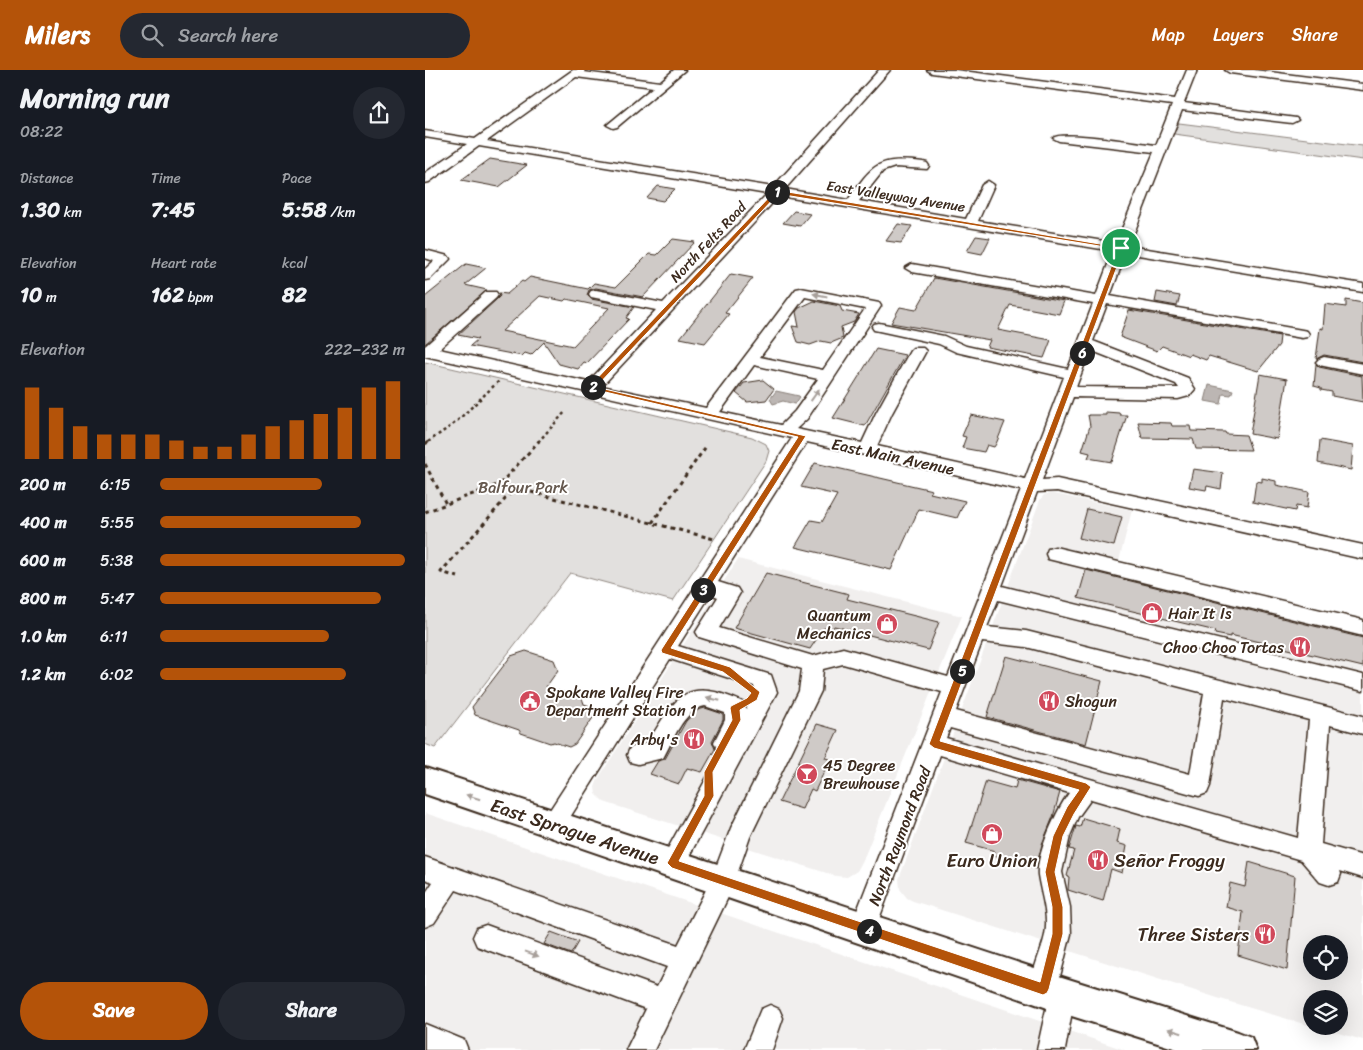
<!DOCTYPE html>
<meta charset="utf-8">
<style>
:root{--surface:#171b24;--page:#242831;--text:#f1f3f6;--muted:#9ea1a6;--accent:#b45309}
body{margin:0;font-family:Sriracha,sans-serif;background:var(--page);color:var(--text);height:100vh;display:flex;flex-direction:column;font-size:19px;white-space:nowrap}
*{box-sizing:border-box;margin:0}
p{font-size:16px;color:var(--muted)}
.icon{flex:none;width:28px;height:28px;fill:none;stroke:currentColor;stroke-width:2;stroke-linecap:round;stroke-linejoin:round}
.map{position:relative;flex:1;overflow:hidden}
.details{display:flex;flex-direction:column;background:var(--surface);width:425px}
.details>*{flex:none}
.controls{position:absolute;left:878px;top:865px;display:grid;gap:10px}
.controls a{display:grid;place-items:center;width:45px;height:45px;border-radius:50%;background:var(--surface);box-shadow:0 5px 20px #0002;font-size:25px}
.pin{position:absolute;display:grid;place-items:center;width:42px;height:42px;color:#fff;margin:-21px;border:2px solid #fff;border-radius:50%;box-shadow:0 1px 5px #0007}
.km{position:absolute;width:25px;height:25px;margin:-12px;border-radius:50%;background:#222;color:#fff;font-size:14px;line-height:25px;text-align:center}
.round{display:grid;place-items:center;flex:none;width:52px;height:52px;border-radius:26px;background:var(--page)}
.headline{display:flex;align-items:center;justify-content:space-between;height:85px;padding:0 20px}
h1{font-size:28px;font-weight:800;line-height:38px}
.metrics{display:grid;grid-template-columns:repeat(3,1fr);gap:8px;height:85px;padding:5px 20px}
.metrics div{display:grid;align-content:center}
.metrics b{font-size:21px;font-weight:800}
.metrics small{font-size:14px;font-weight:400}
.metrics p{font-size:14px}
.chart{height:140px;padding:10px 20px}
.chart p{display:flex;justify-content:space-between}
.chart svg{width:100%;height:90px;margin-top:5px;stroke:var(--accent);stroke-width:6}
.action{display:flex;gap:10px;margin-top:auto;padding:10px 20px}
.action a{flex:1;height:58px;border-radius:30px;background:var(--accent);color:#fff;font-size:20px;font-weight:800;line-height:58px;text-align:center}
.action a+a{background:var(--page);color:var(--text)}
ul{padding:0 20px;list-style:none;font-size:16px}
li{display:grid;grid-template-columns:80px 60px 1fr;align-items:center;height:38px}
li i{height:12px;border-radius:6px;background:var(--accent)}
header{display:flex;align-items:center;gap:30px;box-sizing:border-box;height:70px;padding:0 25px;background:var(--accent);color:#fff}
header strong{font-size:24px}
nav{display:flex;gap:28px;margin-inline-start:auto;font-size:18px}
.search{width:350px;height:45px;background:var(--page);display:flex;align-items:center;gap:12px;box-sizing:border-box;padding:0 18px;border-radius:28px;color:var(--muted);font-size:19px}
main{display:flex;flex:1;min-height:0}
.map>svg:first-child{display:block}
</style>
<header>
<strong>Milers</strong>
<div class="search"><svg class="icon" aria-label="search" viewBox="0 0 24 24"><circle cx="10" cy="10" r="6"/><path d="M15 15l6 6"/></svg>Search here</div>
<nav><a>Map</a><a>Layers</a><a>Share</a></nav>
</header>
<main>
<section class="details">
<div class="headline"><div><h1>Morning run</h1><p>08:22</p></div><a class="round"><svg class="icon" aria-label="share" viewBox="0 0 24 24"><path d="M12 15V3M7 8l5-5 5 5M5 13v7h14v-7"/></svg></a></div>
<div class="metrics">
<div><p>Distance</p><b>1.30<small> km</small></b></div>
<div><p>Time</p><b>7:45</b></div>
<div><p>Pace</p><b>5:58<small> /km</small></b></div>
</div>
<div class="metrics">
<div><p>Elevation</p><b>10<small> m</small></b></div>
<div><p>Heart rate</p><b>162<small> bpm</small></b></div>
<div><p>kcal</p><b>82</b></div>
</div>
<div class="chart"><p><span>Elevation</span>222–232 m</p>
<svg viewBox="0 0 160 44" preserveAspectRatio="none"><path d="M5 44V9M15 44V19M25 44V28M35 44V32M45 44V32M55 44V32M65 44V35M75 44V38M85 44V38M95 44V32M105 44V28M115 44V25M125 44V22M135 44V19M145 44V9M155 44V6"/></svg>
</div>
<ul>
<li><b>200 m</b>6:15<i style="width:66%"></i></li>
<li><b>400 m</b>5:55<i style="width:82%"></i></li>
<li><b>600 m</b>5:38<i style="width:100%"></i></li>
<li><b>800 m</b>5:47<i style="width:90%"></i></li>
<li><b>1.0 km</b>6:11<i style="width:69%"></i></li>
<li><b>1.2 km</b>6:02<i style="width:76%"></i></li>
</ul>
<div class="action"><a>Save</a><a>Share</a></div>
</section>
<div class="map">
<svg width="938" height="980" viewBox="0 0 938 980">
<rect width="100%" height="100%" fill="#fff"/>
<filter id="ink" filterUnits="userSpaceOnUse"><feTurbulence type="fractalNoise" baseFrequency=".02" numOctaves="2"/><feDisplacementMap in="SourceGraphic" scale="10" xChannelSelector="R" yChannelSelector="G"/><feConvolveMatrix kernelMatrix="1 2 1 2 8 2 1 2 1" color-interpolation-filters="sRGB"/></filter>
<g filter="url(#ink)">
<!-- built -->
<path fill="#f1efee" fill-rule="evenodd" d="M625 423 707 440 693 495 938 553V970L888 956H914V929H886V956L802 931 488 831 482 828 475 819 474 809 615 430 619 425ZM886 874H914V901H886Z
M313 489 537 546 438 790 432 801 422 807 411 806 179 732 171 724 170 717 173 709Z
M0 743 251 828 700 980H0Z"/>
<!-- green -->
<path fill="#e2e0de" stroke="#8e857e" d="M754 53 938 76V90L749 64Z
M0 292 327 367 341 374 344 381 341 391 248 531 145 503 10 678 0 674Z"/>
<!-- water -->
<path fill="#bcb6b3" stroke="#887e77" d="M784 315 808 320 806 325 798 324 796 334 780 331Z
M351 321 374 326 375 327 370 334 358 331 348 334 345 329Z"/>
<!-- building -->
<path fill="#cfcac7" stroke="#3b2a1e" fill-rule="evenodd" d="M65 89 102 95 74 117 36 110Z
M233 116 250 119 238 131 222 128Z
M369 141 385 144 375 156 358 153Z
M473 154 487 156 476 173 461 171Z
M551 166 565 168 557 184 542 181Z
M248 169 270 172 218 227 171 218 164 220 162 225 166 229 209 237 201 248 204 249 162 293 159 292 153 299 134 294 119 272 106 285 100 283 97 286 45 276 53 269 33 265 72 229 75 226 74 223 82 224 97 211 99 212 105 207 163 219 169 213 191 217 224 184 232 185ZM115 226 139 231 141 229 184 238 148 276 77 261Z
M41 194 61 198 40 215 62 220 0 274V227Z
M306 204 328 208 300 243 304 244 280 273 255 268Z
M509 208 639 231 634 244 585 235 573 260 626 270 619 288 562 277 565 270 466 253 475 237 491 240Z
M732 222 755 226 752 236 730 232Z
M921 230 938 233V292L899 285 891 289 895 258 898 259 900 234 921 237Z
M389 231 415 236 417 241 434 244 429 252 416 257 418 268 406 273 396 271 385 275 373 272 367 256 374 257 371 242 374 238Z
M704 240 855 266 854 275 833 301 784 286 781 290 765 284 764 286 737 276 732 281 695 267Z
M451 279 480 285 440 356 408 348Z
M891 294 894 297 937 306 938 332 907 326V322L896 320V318L889 316Z
M835 304 862 309 852 369 825 364Z
M338 310 349 319 341 330 322 332 311 323 319 313Z
M681 342 694 343 695 345H702L687 392 663 388 665 383 657 381 665 356 663 345H681Z
M546 345 580 352 571 374 569 377 562 375 559 382 537 378 541 367 537 366Z
M713 352 746 353 747 356H765L766 361 800 362 801 364 821 365 826 380 771 379 768 369 717 368Z
M895 370 928 376 926 400 893 393Z
M390 393 507 420 505 423 540 431 532 448 494 439 466 500 370 477 386 450 397 452 412 425 376 417Z
M768 399 798 403 796 419 782 416 781 420 764 417Z
M837 408 851 411V415L884 422 882 438 871 436 870 441 828 432 831 411 837 412Z
M662 439 697 447 689 476 654 468Z
M661 500 938 568V597L805 565V567L790 564 791 561 653 528Z
M341 503 424 524 422 529 514 552 503 580 409 556 407 560 399 558 385 579 309 558Z
M101 581 129 590 133 600 121 617 157 628 159 634 174 639 150 674 144 677 129 672 125 673 96 663 94 660 50 645 47 637 86 586Z
M581 586 677 611 661 674 562 647Z
M280 638 298 644V650L287 671 290 679 277 702 262 698 254 714 225 704 233 691 240 689 261 651 273 640Z
M392 654 413 660 400 688 405 689 390 721 386 719 377 739 354 732Z
M592 710 635 722 628 747 617 774 611 799 569 786 570 781 541 773 561 711 590 719Z
M658 748 695 759 692 773 702 776 697 803 686 799 678 831 643 820 644 807 642 806 649 780 644 779 651 756 655 757Z
M824 792 870 806 862 900 813 885 818 842 801 837 805 813 820 817Z
M126 862 153 872 146 884 119 874Z"/>
<g fill="none" stroke-linecap="round" stroke-linejoin="round">
<!-- minor casing -->
<g stroke="#3b2a1e" stroke-width="3">
<path id="minor" d="M148 0H160L159 2 235 12 249 0H260L192 57 188 58 182 55 228 17 151 7 62 71 348 117 454 0H465L360 119 423 130C448 94 452 87 498 92L502 93 504 96 502 99 470 97 458 101 434 131 541 149 557 115 563 111 569 115 553 151 691 173 729 82 634 71 628 68C636 60 715 73 731 75L747 35 507 3 502 0H530L750 29 762 0H772L759 33 871 48 873 50 867 53 757 40 704 176 938 214V222L701 183 685 226 877 260 882 261 884 264 882 267 877 268 682 234 668 271 763 308 770 319 764 326 753 329 648 327 617 410 632 409 938 475V489L632 421 612 422 577 516 938 605V621L573 530 562 557 601 561 938 646V664L905 655 896 774 938 786V808L915 801 916 804 913 812 904 815 895 812 876 790 666 729 653 747 645 766 637 802 645 837 646 864 633 914 637 912 646 916 650 925 640 980H612L623 930 618 932 609 928C601 909 616 885 620 865 624 845 616 825 613 805 611 785 632 739 644 723L515 685 447 868 438 871 429 868 425 859 517 622 418 594 398 599 396 621 325 767 307 819 229 980H201L221 939 52 876 48 867 52 858 61 855 232 917 242 897 31 820 9 853 0 857V824L8 812 0 809V787L253 875 287 808 306 758 374 621 377 599 274 567 271 562 293 527 286 524 253 576 346 605 352 622 256 801 247 804 238 801 235 793 297 680 292 679 289 672 300 650V643L280 636C258 640 248 671 238 688L213 694 205 692 202 685 205 678 223 673C251 626 260 606 318 632L321 639 330 622 329 616 245 589 137 760 129 763 121 760 117 753 121 746 367 368 0 286V276L61 222H71L73 225 71 228 14 279 163 312 231 240 166 227 164 224 166 221 171 220 238 233 342 124 54 76 4 112 0 113V103L42 74 0 67V61L50 69ZM354 126 688 181 671 226 487 194 480 198 487 202 668 234 643 299 541 276 519 266 454 253 449 254 447 257 449 260 454 261 514 274 531 282 639 307 600 409 452 376 467 343 501 281 498 278H488L485 281 451 343 437 373 371 359 382 349 456 236 454 233 449 232 376 218 371 219 281 338 177 316ZM380 227 440 239 398 300 335 287ZM665 280 751 314 754 318 651 317ZM329 295 393 309 370 341 356 355 295 342ZM382 372 596 420 523 607 418 578 388 586 294 558 315 523 312 518 293 512ZM557 572 601 577 779 623 765 704 531 641ZM799 628 884 650 873 768 521 668 525 658 774 726 782 723 785 716Z
M800 0H829L938 14V20L805 3Z
M0 180 23 186 25 189 5 209 0 210V199L9 191 0 188Z
M899 287 938 294V304L894 295 891 292 894 289Z
M630 477 938 550V566L623 489 621 484 623 479Z
M345 935 354 939 358 948 347 980H319L336 939Z
M0 954 39 970 43 980H0Z"/>
</g>
<!-- major casing -->
<g stroke="#3b2a1e" stroke-width="4">
<path id="major" d="M0 698 637 907 813 962 826 967 831 980H755L637 943 0 724Z"/>
</g>
<!-- path-far1 -->
<path stroke="#3b2a1e" stroke-width="2.5" stroke-dasharray="3 3" stroke-linecap="butt" d="M3 372 30 353 75 310
M113 372 141 341"/>
<!-- path -->
<path stroke="#3b2a1e" stroke-width="3" stroke-dasharray="4 4" stroke-linecap="butt" d="M0 374 5 371
M0 394 21 434
M75 414 289 469
M0 442 75 414 114 371
M227 453 282 375
M33 507 16 502 90 418"/>
<!-- minor -->
<use href="#minor" fill="#fff" fill-rule="evenodd"/>
<!-- major -->
<use href="#major" fill="#fff" fill-rule="evenodd"/>
</g>
<!-- one-way arrows -->
<defs><path id="oneway-solid" d="M-6-.8H1V-3.2L6.5 0L1 3.2V.8H-6Z" transform="scale(1.25)"/></defs>
<g fill="#a79f9a">
<use href="#oneway-solid" transform="translate(395 225) rotate(-169)"/>
<use href="#oneway-solid" transform="translate(390 325) rotate(-55)"/>
<use href="#oneway-solid" transform="translate(288 629) rotate(-166)"/>
<use href="#oneway-solid" transform="translate(48 727) rotate(-162)"/>
<use href="#oneway-solid" transform="translate(107 884) rotate(20)"/>
<use href="#oneway-solid" transform="translate(750 961) rotate(-163)"/>
</g>
</g>
<!-- route -->
<path fill="#b45309" stroke="#fff" fill-rule="evenodd" d="M351 120 699 178 515 671 661 713 666 717 649 744 638 766 630 802 638 837V864L624 919 622 923 618 925 247 798 242 793 279 726V702L307 650 305 638 306 636 322 628 326 623 298 602 237 583 236 580 373 367 163 318ZM353 124 693 179 504 674 509 678 654 720 642 737 628 766 620 802 627 837V864L615 912 254 791 289 726 288 702 316 650 315 640 332 630 335 622 305 597 246 578 381 366 171 317Z"/>
<!-- icons -->
<defs>
<g id="shop-disc" transform="scale(1.125)"><circle r="9.5" fill="#d1495b" stroke="#fff"/><path d="M-5-2.5h2.3a2.7 3.5 0 0 1 5.4 0H5L5.5 6h-11ZM-1.5-2.5h3a1.5 2.3 0 0 0-3 0Z" fill="#fff"/></g>
<g id="restaurant-disc" transform="scale(1.125)"><circle r="9.5" fill="#d1495b" stroke="#fff"/><path d="M-5-6h1v4h1v-4h1v4h1v-4h1v5L-1.5 .5V6h-2V.5L-5-1ZM5-6V6H3V1.5H1.5Q1.5-4 5-6Z" fill="#fff"/></g>
<g id="civic-disc" transform="scale(1.125)"><circle r="9.5" fill="#d1495b" stroke="#fff"/><path d="M-.6-6.5H3V-4.5H.6V-3L4-1V1h2V6H-6V1h2V-1L-.6-3ZM-1.2 2.5V6h2.4V2.5Z" fill="#fff"/></g>
<g id="bar-disc" transform="scale(1.125)"><circle r="9.5" fill="#d1495b" stroke="#fff"/><path d="M-6-5H6L.8 .8V4.5H3.5V6h-7V4.5H-.8V.8Z" fill="#fff"/></g>
</defs>
<g fill-rule="evenodd">
<use href="#shop-disc" x="727" y="543"/>
<use href="#shop-disc" x="462" y="554"/>
<use href="#restaurant-disc" x="875" y="577"/>
<use href="#civic-disc" x="105" y="631"/>
<use href="#restaurant-disc" x="624" y="631"/>
<use href="#restaurant-disc" x="269" y="669"/>
<use href="#bar-disc" x="382" y="704"/>
<use href="#shop-disc" x="567" y="764"/>
<use href="#restaurant-disc" x="673" y="790"/>
<use href="#restaurant-disc" x="840" y="864"/>
</g>
<g text-anchor="middle" stroke-width="4" stroke-linejoin="round" paint-order="stroke">
<!-- far-street labels -->
<g font-size="14" fill="#3b2a1e" stroke="#fff">
<text transform="translate(471 126) rotate(9)" y="5">East Valleyway Avenue</text>
<text transform="translate(283 172) rotate(-47)" y="5">North Felts Road</text>
</g>
<!-- street labels -->
<g font-size="16" fill="#3b2a1e" stroke="#fff">
<text transform="translate(468 386) rotate(12)" y="6">East Main Avenue</text>
<text transform="translate(474 766) rotate(-69)" y="6">North Raymond Road</text>
</g>
<!-- park labels -->
<g font-size="16" fill="#65584e" stroke="#fff">
<text x="98" y="423">Balfour Park</text>
</g>
<!-- poi labels -->
<g font-size="16" fill="#3b2a1e" stroke="#fff" text-anchor="start">
<text x="743" y="549">Hair It Is</text>
<text x="446" y="551" text-anchor="end">Quantum<tspan x="446" dy="18">Mechanics</tspan></text>
<text x="859" y="583" text-anchor="end">Choo Choo Tortas</text>
<text x="121" y="628">Spokane Valley Fire<tspan x="121" dy="18">Department Station 1</tspan></text>
<text x="640" y="637">Shogun</text>
<text x="253" y="675" text-anchor="end">Arby's</text>
<text x="398" y="701">45 Degree<tspan x="398" dy="18">Brewhouse</tspan></text>
</g>
<!-- near-street labels -->
<g font-size="19" fill="#3b2a1e" stroke="#fff">
<text transform="translate(150 761) rotate(18)" y="7">East Sprague Avenue</text>
</g>
<!-- near-poi labels -->
<g font-size="19" fill="#3b2a1e" stroke="#fff">
<text x="567" y="797">Euro Union</text>
<text x="689" y="797" text-anchor="start">Señor Froggy</text>
<text x="824" y="871" text-anchor="end">Three Sisters</text>
</g>
</g>
</svg>
<div class="controls">
<a><svg class="icon" aria-label="locate" viewBox="0 0 24 24"><circle cx="12" cy="12" r="6"/><path d="M12 2v4M12 18v4M2 12h4M18 12h4"/></svg></a>
<a><svg class="icon" aria-label="layers" viewBox="0 0 24 24"><path d="M12 4l9 5-9 5-9-5zM3 14l9 5 9-5"/></svg></a>
</div>
<div class="pin" style="left:696px;top:178px;background:#1e9e55"><svg class="icon" aria-label="arrive" viewBox="0 0 24 24"><path d="M6 21V4h12l-3 4 3 4H6"/></svg></div>
<b class="km" style="left:352px;top:122px">1</b>
<b class="km" style="left:168px;top:317px">2</b>
<b class="km" style="left:278px;top:520px">3</b>
<b class="km" style="left:444px;top:861px">4</b>
<b class="km" style="left:537px;top:601px">5</b>
<b class="km" style="left:657px;top:283px">6</b>
</div>
</main>
